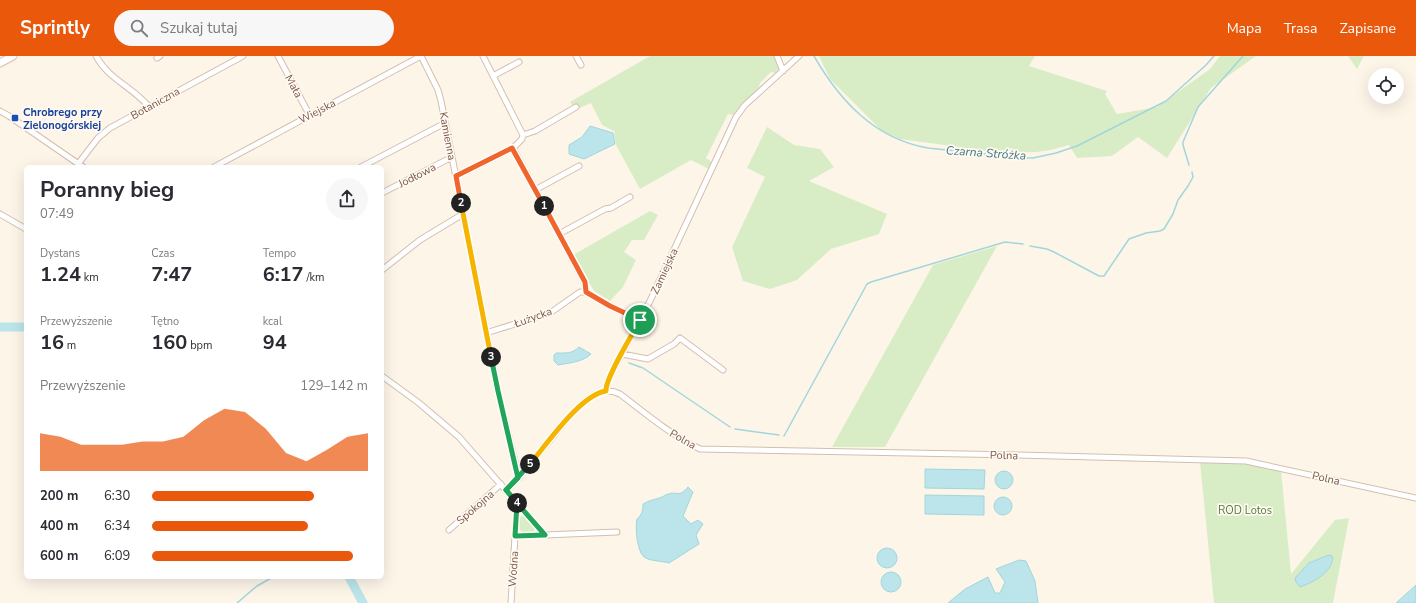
<!DOCTYPE html>
<html lang="pl">
<meta charset="utf-8">
<style>
:root{--surface:#fff;--page:#f7f7f7;--text:#2b2b33;--muted:#7c7c81;--accent:#ea580c}
body{margin:0;font-family:"Nunito Sans",sans-serif;background:var(--page);color:var(--text);height:100vh;display:flex;flex-direction:column;font-size:15px;white-space:nowrap}
*{box-sizing:border-box;margin:0}
p{font-size:13px;color:var(--muted)}
.icon{flex:none;width:22px;height:22px;fill:none;stroke:currentColor;stroke-width:2;stroke-linecap:round;stroke-linejoin:round}
.map{position:relative;flex:1;overflow:hidden}
.panel{position:absolute;left:24px;top:109px;width:360px;height:414px;display:flex;flex-direction:column;background:var(--surface);border-radius:6px;box-shadow:0 4px 16px #0002}
.panel>*{flex:none}
.buttons{position:absolute;left:1368px;top:12px;display:grid;gap:8px}
.buttons a{display:grid;place-items:center;width:36px;height:36px;border-radius:50%;background:var(--surface);box-shadow:0 4px 16px #0002;font-size:20px}
.pin{position:absolute;display:grid;place-items:center;width:34px;height:34px;color:#fff;margin:-17px;border:2px solid #fff;border-radius:50%;box-shadow:0 1px 4px #0007}
.km{position:absolute;width:20px;height:20px;margin:-10px;border-radius:50%;background:#222;color:#fff;font-size:11px;line-height:20px;text-align:center}
.round{display:grid;place-items:center;flex:none;width:42px;height:42px;border-radius:21px;background:var(--page)}
.headline{display:flex;align-items:center;justify-content:space-between;height:68px;padding:0 16px}
h1{font-size:22px;font-weight:700;line-height:30px}
.stats{display:grid;grid-template-columns:repeat(3,1fr);gap:6px;height:68px;padding:4px 16px}
.stats div{display:grid;align-content:center}
.stats b{font-size:20px;font-weight:700}
.stats small{font-size:11px;font-weight:400}
.stats p{font-size:11px}
.chart{height:112px;padding:8px 16px}
.chart p{display:flex;justify-content:space-between}
.chart svg{width:100%;height:72px;margin-top:4px;fill:var(--accent);opacity:.7}
ul{padding:0 16px;list-style:none;font-size:13px}
li{display:grid;grid-template-columns:64px 48px 1fr;align-items:center;height:30px}
li i{height:10px;border-radius:5px;background:var(--accent)}
header{display:flex;align-items:center;gap:24px;box-sizing:border-box;height:56px;padding:0 20px;background:var(--accent);color:#fff}
header strong{font-size:19px}
nav{display:flex;gap:22px;margin-inline-start:auto;font-size:14px}
.search{width:280px;height:36px;background:var(--page);display:flex;align-items:center;gap:10px;box-sizing:border-box;padding:0 14px;border-radius:22px;color:var(--muted);font-size:15px}
.map>svg:first-child{display:block}
</style>
<header>
<strong>Sprintly</strong>
<div class="search"><svg class="icon" aria-label="search" viewBox="0 0 24 24"><circle cx="10" cy="10" r="6"/><path d="M15 15l6 6"/></svg>Szukaj tutaj</div>
<nav><a>Mapa</a><a>Trasa</a><a>Zapisane</a></nav>
</header>
<div class="map">
<svg width="1416" height="547" viewBox="0 0 1416 547">
<rect width="100%" height="100%" fill="#fef5e9"/>
<!-- green -->
<path fill="#d8edc6" d="M650 0H774L779 13 775 17 771 16 760 27 758 34 741 49 734 59 728 58 706 102 712 106 709 113 691 104 640 133 616 89 614 75 602 69 591 47 575 54 570 46Z
M819 0H1035L1029 10 1107 35 1105 38 1117 58 1157 51 1210 13 1220 0H1256L1211 32 1167 102 1138 81 1112 100 1077 102 1069 89 1051 94 1037 96 1003 97 900 83 882 75 830 23Z
M1348 0H1364L1357 13Z
M767 71 794 89 820 93 834 111 809 125 887 158 879 178 831 193 797 224 770 233 743 225 732 191 765 121 747 112Z
M650 155 658 159 644 184H632L624 196 636 204 623 231 610 245 594 235 573 199Z
M997 190 885 391H832L933 209Z
M1200 406 1246 407 1281 414 1291 518 1335 464 1349 462 1333 547H1214Z
M524 460 535 472 533 477H523L518 472 519 461Z"/>
<!-- water -->
<path fill="#bbe5ea" stroke="#a1d6dc" d="M590 70 613 77 615 88 584 103 569 98V89L582 81Z
M579 291 591 298C583 306 569 307 558 309L554 305V299L556 297C566 297 572 298 579 291Z
M925 413 985 414 984 433 925 432Z
M995 424a9 9 0 1 1 18 0a9 9 0 1 1-18 0Z
M688 431 693 436 683 460 691 468 698 464 703 468 696 479 699 488 669 507C662 505 649 505 644 501 637 495 635 472 637 463 642 459 643 454 643 448 649 444 655 444 662 441 664 440 665 439 668 438 677 435 679 442 688 431Z
M925 439 984 440V459L925 458Z
M994 450a9 9 0 1 1 18 0a9 9 0 1 1-18 0Z
M877 502a10 10 0 1 1 20 0a10 10 0 1 1-20 0Z
M1331 499 1333 502C1331 517 1314 526 1300 531L1296 526 1295 522 1309 507 1326 500Z
M1019 504 1026 505 1035 525 1038 547H948L965 533 988 521 995 537H1000L1005 526 996 513Z
M881 526a10 10 0 1 1 20 0a10 10 0 1 1-20 0Z
M1416 529V547H1396Z"/>
<g fill="none" stroke-linecap="round" stroke-linejoin="round">
<!-- stream -->
<path stroke="#a1d6dc" stroke-width="1.5" d="M814 0C840 45 875 83 928 92L1024 102H1033L1056 97 1077 90 1166 45 1206 9 1214 0
M1189 109 1183 89V86L1198 51 1243 0
M1030 190 1047 193 1054 196 1099 220H1104L1129 183 1146 177 1160 175 1164 173 1173 158 1178 144 1188 130 1193 121 1192 116
M629 307 643 312 730 371
M735 373 779 379
M784 380 867 228 871 226 1005 186 1023 188
M237 547 257 530 273 521"/>
<!-- river -->
<path stroke="#bbe5ea" stroke-width="9" d="M0 271H26
M349 521 363 547"/>
<!-- street casing -->
<g stroke="#d4beb0" stroke-width="7">
<path id="street" d="M96 0C110 25 132 30 149 51
M278 0 310 60
M421 0 438 34 441 45 498 335 519 422
M576 0 581 9
M777 0 783 15
M157 2 160 0
M493 20 519 6
M0 55 9 60 83 111
M523 79 535 75 576 51
M513 92 585 227 586 236
M78 108 98 82 110 72 243 0
M214 111 421 0
M361 111 445 67
M456 120 513 92 522 83 523 79 483 0
M535 134 579 110
M382 137 452 101
M0 158 26 173
M559 178 605 153 611 152 630 141
M382 214 420 184 463 158
M486 277 550 257 580 236H586L610 250 640 264
M622 298 648 303 674 288 680 282 723 314
M382 320 419 347 459 381 545 479 617 476
M606 335 607 328 611 318 650 245 736 61 745 49 799 0
M507 434C523 418 536 401 551 383 562 369 582 343 599 337 606 334 614 335 620 338 646 358 671 379 700 393L1018 399 1246 405 1416 442
M449 474 501 428
M515 480 545 479
M511 547 517 447"/>
</g>
<!-- secondary casing -->
<g stroke="#d8bead" stroke-width="9">
<path id="secondary" d="M0 7 13 0"/>
</g>
<!-- street -->
<use href="#street" stroke="#fff" stroke-width="5"/>
<!-- secondary -->
<use href="#secondary" stroke="#fff" stroke-width="7"/>
</g>
<g fill="none" stroke-linecap="round" stroke-linejoin="round">
<!-- split-1 casing -->
<g stroke="#fff" stroke-width="8">
<path id="split-1" d="M544 150 585 226 586 236 610 250 640 264"/>
</g>
<!-- split-2 casing -->
<g stroke="#fff" stroke-width="8">
<path id="split-2" d="M461 147 456 120 512 92 544 150"/>
</g>
<!-- split-3 casing -->
<g stroke="#fff" stroke-width="8">
<path id="split-3" d="M461 147 491 301"/>
</g>
<!-- split-4 casing -->
<g stroke="#fff" stroke-width="8">
<path id="split-4" d="M491 301 498 335 518 422 506 434 517 447"/>
</g>
<!-- split-5 casing -->
<g stroke="#fff" stroke-width="8">
<path id="split-5" d="M517 447 545 479 515 480 517 447 506 434 530 408"/>
</g>
<!-- split-6 casing -->
<g stroke="#fff" stroke-width="8">
<path id="split-6" d="M530 408C547 388 580 339 606 335 605 322 633 278 640 264"/>
</g>
<!-- split-1 -->
<use href="#split-1" stroke="#f0652b" stroke-width="5"/>
<!-- split-2 -->
<use href="#split-2" stroke="#f0652b" stroke-width="5"/>
<!-- split-3 -->
<use href="#split-3" stroke="#f5b400" stroke-width="5"/>
<!-- split-4 -->
<use href="#split-4" stroke="#22a559" stroke-width="5"/>
<!-- split-5 -->
<use href="#split-5" stroke="#22a559" stroke-width="5"/>
<!-- split-6 -->
<use href="#split-6" stroke="#f5b400" stroke-width="5"/>
</g>
<!-- markers -->
<rect fill="#1a4fb4" stroke="#fff9f1" stroke-width="1.5" x="11" y="58" width="8" height="8" rx="2"/>
<g text-anchor="middle" stroke-width="3.5" stroke-linejoin="round" paint-order="stroke">
<!-- street labels -->
<g font-size="11" fill="#7b594a" stroke="#fff9f1">
<text transform="translate(294 30) rotate(62)" y="4">Mała</text>
<text transform="translate(155 47) rotate(-29)" y="4">Botaniczna</text>
<text transform="translate(317 55) rotate(-28)" y="4">Wiejska</text>
<text transform="translate(448 80) rotate(79)" y="4">Kamienna</text>
<text transform="translate(417 119) rotate(-27)" y="4">Jodłowa</text>
<text transform="translate(664 215) rotate(-65)" y="4">Zamiejska</text>
<text transform="translate(533 261) rotate(-20)" y="4">Łużycka</text>
<text transform="translate(683 383) rotate(30)" y="4">Polna</text>
<text transform="translate(1004 399) rotate(1)" y="4">Polna</text>
<text transform="translate(1326 422) rotate(13)" y="4">Polna</text>
<text transform="translate(475 451) rotate(-41)" y="4">Spokojna</text>
<text transform="translate(513 513) rotate(-86)" y="4">Wodna</text>
</g>
<!-- transit labels -->
<g font-size="11" font-weight="bold" fill="#164399" stroke="#fff9f1" text-anchor="start">
<text x="23" y="60">Chrobrego przy<tspan x="23" dy="13">Zielonogórskiej</tspan></text>
</g>
<!-- park labels -->
<g font-size="11" fill="#527b3e" stroke="#fff9f1">
<text x="1245" y="458">ROD Lotos</text>
</g>
<!-- water labels -->
<g font-size="12" font-style="italic" fill="#3c7881" stroke="#fff9f1">
<text transform="translate(986 97) rotate(4)" y="4">Czarna Stróżka</text>
</g>
</g>
</svg>
<div class="buttons">
<a><svg class="icon" aria-label="locate" viewBox="0 0 24 24"><circle cx="12" cy="12" r="6"/><path d="M12 2v4M12 18v4M2 12h4M18 12h4"/></svg></a>
</div>
<div class="pin" style="left:640px;top:264px;background:#1e9e55"><svg class="icon" aria-label="arrive" viewBox="0 0 24 24"><path d="M6 21V4h12l-3 4 3 4H6"/></svg></div>
<b class="km" style="left:544px;top:150px">1</b>
<b class="km" style="left:461px;top:147px">2</b>
<b class="km" style="left:491px;top:301px">3</b>
<b class="km" style="left:517px;top:447px">4</b>
<b class="km" style="left:530px;top:408px">5</b>
<section class="panel">
<div class="headline"><div><h1>Poranny bieg</h1><p>07:49</p></div><a class="round"><svg class="icon" aria-label="share" viewBox="0 0 24 24"><path d="M12 15V3M7 8l5-5 5 5M5 13v7h14v-7"/></svg></a></div>
<div class="stats">
<div><p>Dystans</p><b>1.24<small> km</small></b></div>
<div><p>Czas</p><b>7:47</b></div>
<div><p>Tempo</p><b>6:17<small> /km</small></b></div>
</div>
<div class="stats">
<div><p>Przewyższenie</p><b>16<small> m</small></b></div>
<div><p>Tętno</p><b>160<small> bpm</small></b></div>
<div><p>kcal</p><b>94</b></div>
</div>
<div class="chart"><p><span>Przewyższenie</span>129–142 m</p>
<svg viewBox="0 0 160 44" preserveAspectRatio="none"><path d="M0 44V21L10 23L20 28L30 28L40 28L50 26L60 26L70 23L80 13L90 6L100 8L110 18L120 33L130 38L140 31L150 23L160 21V44z"/></svg>
</div>
<ul>
<li><b>200 m</b>6:30<i style="width:75%"></i></li>
<li><b>400 m</b>6:34<i style="width:72%"></i></li>
<li><b>600 m</b>6:09<i style="width:93%"></i></li>
</ul>
</section>
</div>
